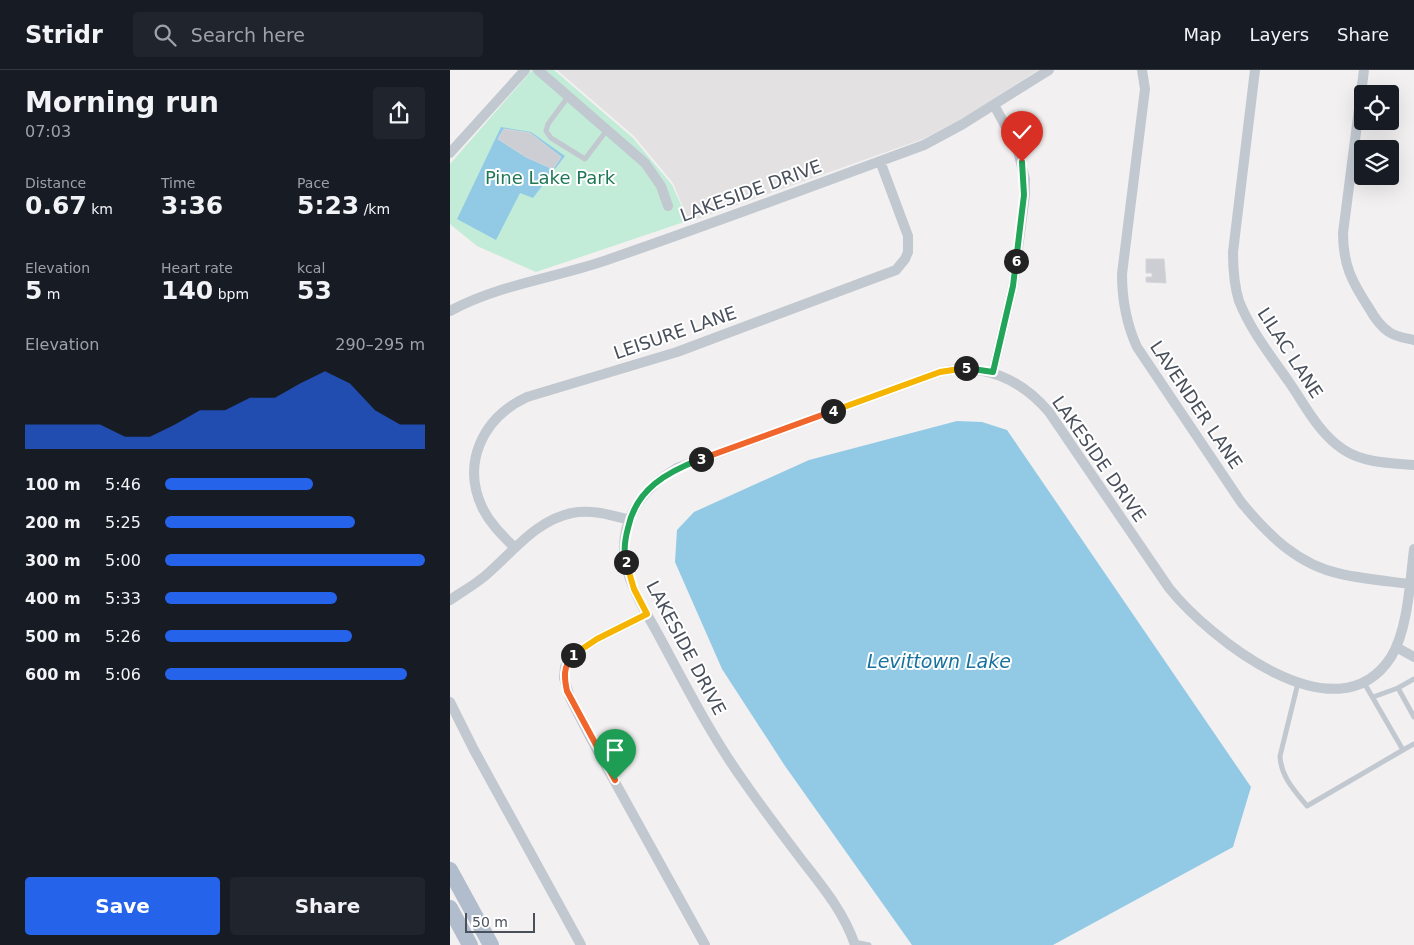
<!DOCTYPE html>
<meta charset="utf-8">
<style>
:root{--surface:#171b24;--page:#20242c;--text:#f1f3f6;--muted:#9ea1a6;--line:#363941;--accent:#2563eb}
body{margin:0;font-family:"DejaVu Sans",sans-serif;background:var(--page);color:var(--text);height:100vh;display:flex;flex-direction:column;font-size:19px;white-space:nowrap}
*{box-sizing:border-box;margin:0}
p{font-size:16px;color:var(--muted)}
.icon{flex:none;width:28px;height:28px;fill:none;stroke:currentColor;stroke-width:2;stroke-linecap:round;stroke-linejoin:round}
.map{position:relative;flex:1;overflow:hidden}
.drawer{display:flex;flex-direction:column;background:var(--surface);width:450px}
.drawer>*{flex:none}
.fabs{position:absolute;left:904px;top:15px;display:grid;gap:10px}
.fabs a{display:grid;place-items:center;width:45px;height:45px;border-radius:5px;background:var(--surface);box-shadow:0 5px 20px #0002;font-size:25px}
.scale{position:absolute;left:15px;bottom:12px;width:70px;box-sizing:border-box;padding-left:5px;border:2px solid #49505c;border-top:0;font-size:14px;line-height:18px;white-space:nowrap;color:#49505c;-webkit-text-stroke:4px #fff;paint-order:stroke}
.pin{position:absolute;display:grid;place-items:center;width:42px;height:42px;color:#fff;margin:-51px -21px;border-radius:50% 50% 50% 0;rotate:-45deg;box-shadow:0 0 5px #0007}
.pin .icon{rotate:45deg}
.km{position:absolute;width:25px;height:25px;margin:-12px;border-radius:50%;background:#222;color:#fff;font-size:14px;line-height:25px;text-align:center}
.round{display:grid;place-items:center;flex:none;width:52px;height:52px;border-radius:5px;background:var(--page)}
.overview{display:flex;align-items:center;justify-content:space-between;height:85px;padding:0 25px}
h1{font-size:28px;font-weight:800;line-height:38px}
.stats{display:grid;grid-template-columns:repeat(3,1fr);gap:8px;height:85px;padding:5px 25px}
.stats div{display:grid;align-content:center}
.stats b{font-size:25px;font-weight:800}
.stats small{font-size:14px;font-weight:400}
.stats p{font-size:14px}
.chart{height:140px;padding:10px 25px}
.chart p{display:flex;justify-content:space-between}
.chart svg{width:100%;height:90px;margin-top:5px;fill:var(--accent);opacity:.7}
.cta{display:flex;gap:10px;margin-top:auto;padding:10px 25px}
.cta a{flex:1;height:58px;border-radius:5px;background:var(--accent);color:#fff;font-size:20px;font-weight:800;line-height:58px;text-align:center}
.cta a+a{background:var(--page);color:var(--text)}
ul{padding:0 25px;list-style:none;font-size:16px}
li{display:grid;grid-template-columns:80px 60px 1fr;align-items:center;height:38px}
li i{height:12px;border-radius:6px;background:var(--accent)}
header{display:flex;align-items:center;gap:30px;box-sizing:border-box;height:70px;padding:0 25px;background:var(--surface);border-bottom:1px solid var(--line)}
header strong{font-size:24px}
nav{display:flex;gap:28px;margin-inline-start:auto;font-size:18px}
.search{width:350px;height:45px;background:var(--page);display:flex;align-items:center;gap:12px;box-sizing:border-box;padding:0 18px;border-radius:5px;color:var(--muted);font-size:19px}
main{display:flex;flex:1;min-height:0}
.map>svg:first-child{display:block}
</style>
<header>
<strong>Stridr</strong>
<div class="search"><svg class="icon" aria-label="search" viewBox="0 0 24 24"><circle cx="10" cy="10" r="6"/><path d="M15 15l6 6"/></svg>Search here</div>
<nav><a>Map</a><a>Layers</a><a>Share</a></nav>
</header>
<main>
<section class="drawer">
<div class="overview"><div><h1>Morning run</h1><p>07:03</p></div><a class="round"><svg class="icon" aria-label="share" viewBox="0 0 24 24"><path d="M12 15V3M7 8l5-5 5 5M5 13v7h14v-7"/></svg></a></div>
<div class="stats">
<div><p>Distance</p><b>0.67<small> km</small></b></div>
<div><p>Time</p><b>3:36</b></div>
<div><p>Pace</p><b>5:23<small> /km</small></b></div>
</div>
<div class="stats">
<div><p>Elevation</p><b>5<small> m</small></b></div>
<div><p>Heart rate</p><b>140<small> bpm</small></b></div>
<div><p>kcal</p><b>53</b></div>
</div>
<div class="chart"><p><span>Elevation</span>290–295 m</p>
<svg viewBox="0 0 160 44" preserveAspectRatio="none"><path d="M0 44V32L10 32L20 32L30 32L40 38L50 38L60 32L70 25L80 25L90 19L100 19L110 12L120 6L130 12L140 25L150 32L160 32V44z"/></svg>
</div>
<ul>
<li><b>100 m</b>5:46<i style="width:57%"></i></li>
<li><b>200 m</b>5:25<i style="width:73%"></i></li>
<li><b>300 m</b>5:00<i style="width:100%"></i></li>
<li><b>400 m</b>5:33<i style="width:66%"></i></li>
<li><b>500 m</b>5:26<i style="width:72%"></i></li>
<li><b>600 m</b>5:06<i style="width:93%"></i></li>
</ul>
<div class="cta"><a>Save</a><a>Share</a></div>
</section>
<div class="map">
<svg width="964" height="875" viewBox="0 0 964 875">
<rect width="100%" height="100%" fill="#f2f0f0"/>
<!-- education -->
<path fill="#e3e1e1" d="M107 0H588L516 47 473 69 239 152 223 113 184 66Z"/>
<!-- green -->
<path fill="#c2ecd7" d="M82 0H104L183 68 222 115 231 135 234 152 86 202 27 176 0 154V94Z"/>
<!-- water -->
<path fill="#92cae6" d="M51 57 81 62 115 86 83 128 70 123 46 170 7 149Z
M507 351 532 352 557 360 801 717 783 777 603 875H462L335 696 272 599 225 492 227 460 244 442 359 390Z"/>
<!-- building -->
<path fill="#cdced4" stroke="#d4d5da" d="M54 59 80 63 111 87 103 99 76 87 48 69Z
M696 189H714L716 213 696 212V207H702V203H696Z"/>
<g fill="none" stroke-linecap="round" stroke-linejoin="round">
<!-- lane -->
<path stroke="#c1c8d0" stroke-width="5" d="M118 27 98 54 96 61 101 68 135 89 157 60
M913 611 953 680 964 674
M848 613 830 686C831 707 844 720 857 736L953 680
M948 618 964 647
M923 627 948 618 964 609
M404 872 419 875"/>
<!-- street -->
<path stroke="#c1c8d0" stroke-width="10" d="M88 0 195 93 211 116 218 136
M692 0 695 19 672 204C672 230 676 253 687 277L791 432C818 465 848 495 891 504 914 509 937 511 960 514
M805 0 783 182C783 199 784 215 789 231 801 261 821 286 839 312 855 335 869 364 894 380 914 393 941 393 964 395
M914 0 893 163C893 195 902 212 919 238 924 247 930 256 939 262 946 267 955 268 964 270
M0 83 75 0
M0 241C48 215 104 208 154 191 262 154 368 114 474 75L513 54 599 0
M543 302 563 216 575 125V109L567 77 544 35
M65 478C53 466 41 455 33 439 11 394 32 348 77 327L227 282 446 200 455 189 458 182V166L430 91
M0 530C12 522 24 515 35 506 62 483 86 450 122 443 141 439 161 445 180 450
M197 544 147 569 125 584 115 597 114 608 120 628 139 665 255 875
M946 577 964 587
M0 632 24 680 131 875
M405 875C394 842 372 816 351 789 332 764 313 739 295 713 262 667 236 616 209 566 195 540 175 511 174 479 174 443 196 416 227 398L490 302C533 292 571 309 599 342L719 518C759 568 887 671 941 587 958 560 960 511 964 479"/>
<!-- primary -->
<path stroke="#b1bccc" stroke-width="16" d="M0 800 41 875
M0 838 20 875"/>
</g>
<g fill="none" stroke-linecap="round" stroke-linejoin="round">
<!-- split-1 casing -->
<g stroke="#fff" stroke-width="10">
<path id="split-1" d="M123 585C113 597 114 607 117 621L165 710"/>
</g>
<!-- split-2 casing -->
<g stroke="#fff" stroke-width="10">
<path id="split-2" d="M123 585 147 569 197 544 184 519 176 492"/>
</g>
<!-- split-3 casing -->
<g stroke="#fff" stroke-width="10">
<path id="split-3" d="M176 492C173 480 175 469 178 458 186 419 217 402 251 389"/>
</g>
<!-- split-4 casing -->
<g stroke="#fff" stroke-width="10">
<path id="split-4" d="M251 389 383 341"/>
</g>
<!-- split-5 casing -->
<g stroke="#fff" stroke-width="10">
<path id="split-5" d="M383 341 490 302 516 298"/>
</g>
<!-- split-6 casing -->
<g stroke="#fff" stroke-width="10">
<path id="split-6" d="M516 298 543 302 563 216 566 191"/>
</g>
<!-- split-7 casing -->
<g stroke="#fff" stroke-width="10">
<path id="split-7" d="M566 191 574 125 572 92"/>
</g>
<!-- split-1 -->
<use href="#split-1" stroke="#f0652b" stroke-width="6"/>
<!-- split-2 -->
<use href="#split-2" stroke="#f5b400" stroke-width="6"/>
<!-- split-3 -->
<use href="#split-3" stroke="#22a559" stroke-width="6"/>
<!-- split-4 -->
<use href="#split-4" stroke="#f0652b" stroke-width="6"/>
<!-- split-5 -->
<use href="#split-5" stroke="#f5b400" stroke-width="6"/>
<!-- split-6 -->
<use href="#split-6" stroke="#22a559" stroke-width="6"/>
<!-- split-7 -->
<use href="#split-7" stroke="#22a559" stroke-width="6"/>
</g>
<g text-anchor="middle" stroke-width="4" stroke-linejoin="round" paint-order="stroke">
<!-- park labels -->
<g font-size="18" fill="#1e7857" stroke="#fff">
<text x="100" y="114">Pine Lake Park</text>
</g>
<!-- street labels -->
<g font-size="18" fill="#49505c" stroke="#fff">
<text transform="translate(301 121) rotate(-20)" y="6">LAKESIDE DRIVE</text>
<text transform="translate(225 263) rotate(-19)" y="6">LEISURE LANE</text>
<text transform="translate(840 283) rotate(57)" y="6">LILAC LANE</text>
<text transform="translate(746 335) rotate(56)" y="6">LAVENDER LANE</text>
<text transform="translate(649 389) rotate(55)" y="6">LAKESIDE DRIVE</text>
<text transform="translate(236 578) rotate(62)" y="6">LAKESIDE DRIVE</text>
</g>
<!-- water labels -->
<g font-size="19" font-style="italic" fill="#1772a0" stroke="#fff">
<text x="489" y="598">Levittown Lake</text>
</g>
</g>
</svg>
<div class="fabs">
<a><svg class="icon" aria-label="locate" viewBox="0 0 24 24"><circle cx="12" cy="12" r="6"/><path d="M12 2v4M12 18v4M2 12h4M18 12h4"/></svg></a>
<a><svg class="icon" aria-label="layers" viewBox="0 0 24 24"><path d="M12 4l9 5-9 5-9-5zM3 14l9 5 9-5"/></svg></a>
</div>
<div class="scale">50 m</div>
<div class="pin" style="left:165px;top:710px;background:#1e9e55"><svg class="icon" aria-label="arrive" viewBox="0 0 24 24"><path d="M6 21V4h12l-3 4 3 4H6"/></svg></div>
<div class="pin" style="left:572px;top:92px;background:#d93025"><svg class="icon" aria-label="check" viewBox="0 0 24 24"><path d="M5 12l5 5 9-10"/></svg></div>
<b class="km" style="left:123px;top:585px">1</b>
<b class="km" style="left:176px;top:492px">2</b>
<b class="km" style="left:251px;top:389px">3</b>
<b class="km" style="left:383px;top:341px">4</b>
<b class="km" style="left:516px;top:298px">5</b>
<b class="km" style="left:566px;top:191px">6</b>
</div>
</main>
